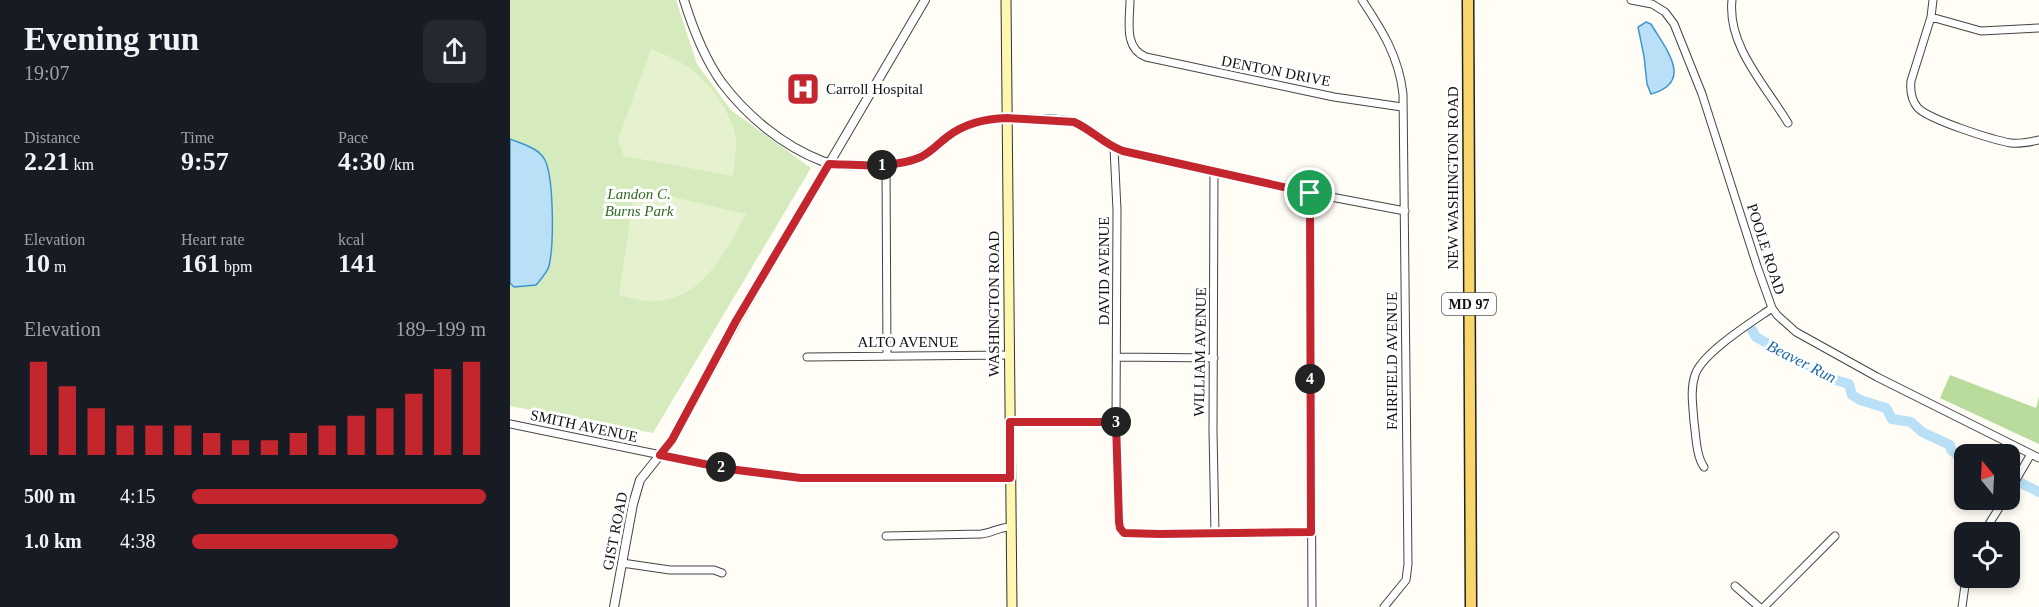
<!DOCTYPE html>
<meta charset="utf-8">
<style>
:root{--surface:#171b24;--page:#242831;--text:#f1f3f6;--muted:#9ea1a6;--accent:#c4262e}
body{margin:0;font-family:Georgia,serif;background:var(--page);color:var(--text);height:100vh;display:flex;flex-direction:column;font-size:22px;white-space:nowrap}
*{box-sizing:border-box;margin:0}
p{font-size:20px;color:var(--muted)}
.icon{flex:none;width:33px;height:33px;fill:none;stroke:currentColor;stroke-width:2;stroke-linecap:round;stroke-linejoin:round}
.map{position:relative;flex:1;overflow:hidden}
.details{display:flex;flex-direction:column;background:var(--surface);width:510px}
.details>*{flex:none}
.needle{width:39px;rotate:342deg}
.fabs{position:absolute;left:1444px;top:444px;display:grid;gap:12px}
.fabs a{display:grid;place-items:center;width:66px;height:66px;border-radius:12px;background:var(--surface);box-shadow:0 3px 9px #0003;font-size:30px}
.pin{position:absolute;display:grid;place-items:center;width:51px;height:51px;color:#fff;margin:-26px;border:3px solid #fff;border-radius:50%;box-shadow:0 2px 6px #0007}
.km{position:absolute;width:30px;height:30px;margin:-15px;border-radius:50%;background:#222;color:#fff;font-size:16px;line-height:30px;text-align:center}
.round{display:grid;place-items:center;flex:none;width:63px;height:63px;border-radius:12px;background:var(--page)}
.headline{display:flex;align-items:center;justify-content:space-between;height:102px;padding:0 24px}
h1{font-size:33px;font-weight:800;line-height:45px}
.figures{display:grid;grid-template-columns:repeat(3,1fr);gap:9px;height:102px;padding:6px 24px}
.figures div{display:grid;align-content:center}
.figures b{font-size:26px;font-weight:800}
.figures small{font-size:16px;font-weight:400}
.figures p{font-size:16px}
.chart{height:168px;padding:12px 24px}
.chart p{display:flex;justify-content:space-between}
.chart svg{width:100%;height:108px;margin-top:6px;stroke:var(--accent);stroke-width:6}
ul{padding:0 24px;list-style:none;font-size:20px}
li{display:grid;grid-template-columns:96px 72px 1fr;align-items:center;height:45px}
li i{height:15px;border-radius:8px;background:var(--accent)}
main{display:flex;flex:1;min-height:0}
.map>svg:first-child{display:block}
</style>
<main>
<section class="details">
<div class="headline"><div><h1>Evening run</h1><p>19:07</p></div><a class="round"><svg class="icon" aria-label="share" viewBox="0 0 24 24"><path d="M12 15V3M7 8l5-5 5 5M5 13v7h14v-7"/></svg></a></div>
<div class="figures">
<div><p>Distance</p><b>2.21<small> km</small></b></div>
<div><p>Time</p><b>9:57</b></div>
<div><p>Pace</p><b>4:30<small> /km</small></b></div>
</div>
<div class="figures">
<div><p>Elevation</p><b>10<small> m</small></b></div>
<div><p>Heart rate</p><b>161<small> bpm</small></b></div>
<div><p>kcal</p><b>141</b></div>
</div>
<div class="chart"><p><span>Elevation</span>189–199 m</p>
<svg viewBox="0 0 160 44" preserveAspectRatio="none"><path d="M5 44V6M15 44V16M25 44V25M35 44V32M45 44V32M55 44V32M65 44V35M75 44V38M85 44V38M95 44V35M105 44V32M115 44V28M125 44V25M135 44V19M145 44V9M155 44V6"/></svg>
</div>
<ul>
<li><b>500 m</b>4:15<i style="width:100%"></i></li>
<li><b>1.0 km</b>4:38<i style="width:70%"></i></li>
</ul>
</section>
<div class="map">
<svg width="1529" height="607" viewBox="0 0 1529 607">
<rect width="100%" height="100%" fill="#fffdf5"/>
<!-- green -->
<path fill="#d5ebbd" d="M0 0H166L187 64 221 110 301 168 143 433 0 406Z"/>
<!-- forest -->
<path fill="#b9dc9c" d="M1440 375 1526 408 1529 397V444L1430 398Z"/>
<!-- pitch -->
<path fill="#e6f2cf" d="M141 49C152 54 165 58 175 65 198 80 224 114 226 142 226 153 224 165 223 176L114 156 108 140Z
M138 191 236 214C214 254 191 304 137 301 128 300 118 297 109 295L123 202Z"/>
<!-- water -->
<path fill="#b9e0f7" stroke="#3f96cf" stroke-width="1.5" d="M1136 22 1141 24C1155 48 1185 82 1141 94L1137 84 1134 56 1128 27Z
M0 139C12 144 29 148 35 160 44 179 44 245 39 266 37 273 30 280 26 285L4 287 0 283Z"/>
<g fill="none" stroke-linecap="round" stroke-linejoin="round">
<!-- river -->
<path stroke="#b9e0f7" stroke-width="10" d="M1242 330 1246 337 1288 361 1309 370 1319 378 1339 384 1342 395 1350 400 1376 408 1382 419 1401 422 1412 432 1440 445 1441 450 1447 455 1453 452 1462 454
M1500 475 1513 484 1529 492"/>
<!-- minor casing -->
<g stroke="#444" stroke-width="9">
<path id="minor" d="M620 0C620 20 613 48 636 57L824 97 892 107
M852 0C872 30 889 57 893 94L898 564 896 580 874 607
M1121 0 1142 4 1155 12 1164 24 1192 94 1247 266 1262 308 1267 315 1286 332 1367 377 1529 458
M1222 0C1217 46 1256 86 1278 123
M1423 0 1421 17 1401 81C1400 91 1401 100 1408 108 1420 120 1483 140 1501 143 1510 144 1520 142 1529 140
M1421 17 1471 31 1529 28
M497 118C518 119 555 116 573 126 587 133 597 146 613 151L800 193 895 211
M604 148 607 210 606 422 610 528 614 533 618 534 801 532
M376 165 377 356
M704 171 703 431 705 533
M800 193 802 607
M297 357 499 355
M608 357 704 358
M500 422H606
M0 424 219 469 276 477 310 479 398 477 500 478
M1194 467C1186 456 1186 435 1184 422 1183 406 1180 390 1185 375 1192 353 1242 322 1262 308
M1500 490 1521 454
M1474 532 1494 500
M376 536 471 534C482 533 489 527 501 527
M112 563 160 570H204L212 573
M1225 586 1249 607
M1254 607 1325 536
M1452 607 1456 578"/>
</g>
<!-- tertiary casing -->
<g stroke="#444" stroke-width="10">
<path id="tertiary" d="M174 0C183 29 194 58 212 83 237 116 273 146 312 161 330 168 381 166 399 161 415 156 425 147 437 137 455 123 476 119 497 118
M104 607 123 504 130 480 162 440 227 321 415 0"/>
</g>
<!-- secondary casing -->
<g stroke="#333" stroke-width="11">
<path id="secondary" d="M496 0 502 607"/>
</g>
<!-- primary casing -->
<g stroke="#222" stroke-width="13">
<path id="primary" d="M958 0 961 607"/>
</g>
<!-- minor -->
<use href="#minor" stroke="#fff" stroke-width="7"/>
<!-- tertiary -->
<use href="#tertiary" stroke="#fff" stroke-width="8"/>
<!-- secondary -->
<use href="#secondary" stroke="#fff6b0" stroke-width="9"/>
<!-- primary -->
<use href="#primary" stroke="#f9d66b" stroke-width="10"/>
</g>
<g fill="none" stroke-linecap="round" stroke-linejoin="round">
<!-- route casing -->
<g stroke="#fff" stroke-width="12">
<path id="route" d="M497 118 564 122C582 130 595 145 613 151L800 193 801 532 649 534 614 533 610 528 609 522 606 422H500V478H291L219 469 150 455 162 440 226 321 319 164C349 165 383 169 411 157 421 152 428 144 437 137 455 123 475 119 497 118Z"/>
</g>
<!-- route -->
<use href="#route" stroke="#c4262e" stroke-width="8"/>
</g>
<!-- icons -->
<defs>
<g id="hospital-square" transform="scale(1.725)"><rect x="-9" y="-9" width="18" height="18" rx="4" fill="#c4262e" stroke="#fff"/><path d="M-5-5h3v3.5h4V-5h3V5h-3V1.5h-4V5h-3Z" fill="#fff"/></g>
</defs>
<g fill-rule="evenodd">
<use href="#hospital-square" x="293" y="89"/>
</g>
<g text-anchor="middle" stroke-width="6" stroke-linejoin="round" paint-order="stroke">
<!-- shield labels -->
<rect fill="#fff" stroke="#585858" stroke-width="1.5" x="932" y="293" width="54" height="22" rx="4.5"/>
<g font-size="14" font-weight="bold" fill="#111">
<text x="959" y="309">MD 97</text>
</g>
<!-- street labels -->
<g font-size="15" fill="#111" stroke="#fff">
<text transform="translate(766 71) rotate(11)" y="5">DENTON DRIVE</text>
<text transform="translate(943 178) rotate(-90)" y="5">NEW WASHINGTON ROAD</text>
<text transform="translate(1256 249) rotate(72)" y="5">POOLE ROAD</text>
<text transform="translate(594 271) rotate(-90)" y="5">DAVID AVENUE</text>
<text transform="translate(484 304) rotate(-90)" y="5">WASHINGTON ROAD</text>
<text x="398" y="347">ALTO AVENUE</text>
<text transform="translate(690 352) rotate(-89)" y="5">WILLIAM AVENUE</text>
<text transform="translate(882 361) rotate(-90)" y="5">FAIRFIELD AVENUE</text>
<text transform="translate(74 426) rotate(12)" y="5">SMITH AVENUE</text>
<text transform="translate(105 531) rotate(-79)" y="5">GIST ROAD</text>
</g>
<!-- poi labels -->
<g font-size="15" fill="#111" stroke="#fff" text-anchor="start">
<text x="316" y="94">Carroll Hospital</text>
</g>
<!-- park labels -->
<g font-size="15" font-style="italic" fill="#2f6b1f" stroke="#fff">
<text x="129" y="199">Landon C.<tspan x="129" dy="17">Burns Park</tspan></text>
</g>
<!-- water labels -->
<g font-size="16" font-style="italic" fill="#1768a6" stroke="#fff">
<text transform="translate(1292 361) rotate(27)" y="6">Beaver Run</text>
</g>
</g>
</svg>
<div class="fabs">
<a><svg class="needle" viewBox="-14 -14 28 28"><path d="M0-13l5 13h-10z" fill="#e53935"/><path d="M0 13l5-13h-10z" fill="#9ea1a6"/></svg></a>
<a><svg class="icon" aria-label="locate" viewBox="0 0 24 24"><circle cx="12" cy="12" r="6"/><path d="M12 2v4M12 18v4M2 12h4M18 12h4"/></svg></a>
</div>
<div class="pin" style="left:800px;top:193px;background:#1e9e55"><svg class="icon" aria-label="arrive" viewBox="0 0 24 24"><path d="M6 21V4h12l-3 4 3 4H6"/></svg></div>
<b class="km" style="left:372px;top:165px">1</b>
<b class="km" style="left:211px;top:467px">2</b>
<b class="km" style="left:606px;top:422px">3</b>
<b class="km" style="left:800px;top:379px">4</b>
</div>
</main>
